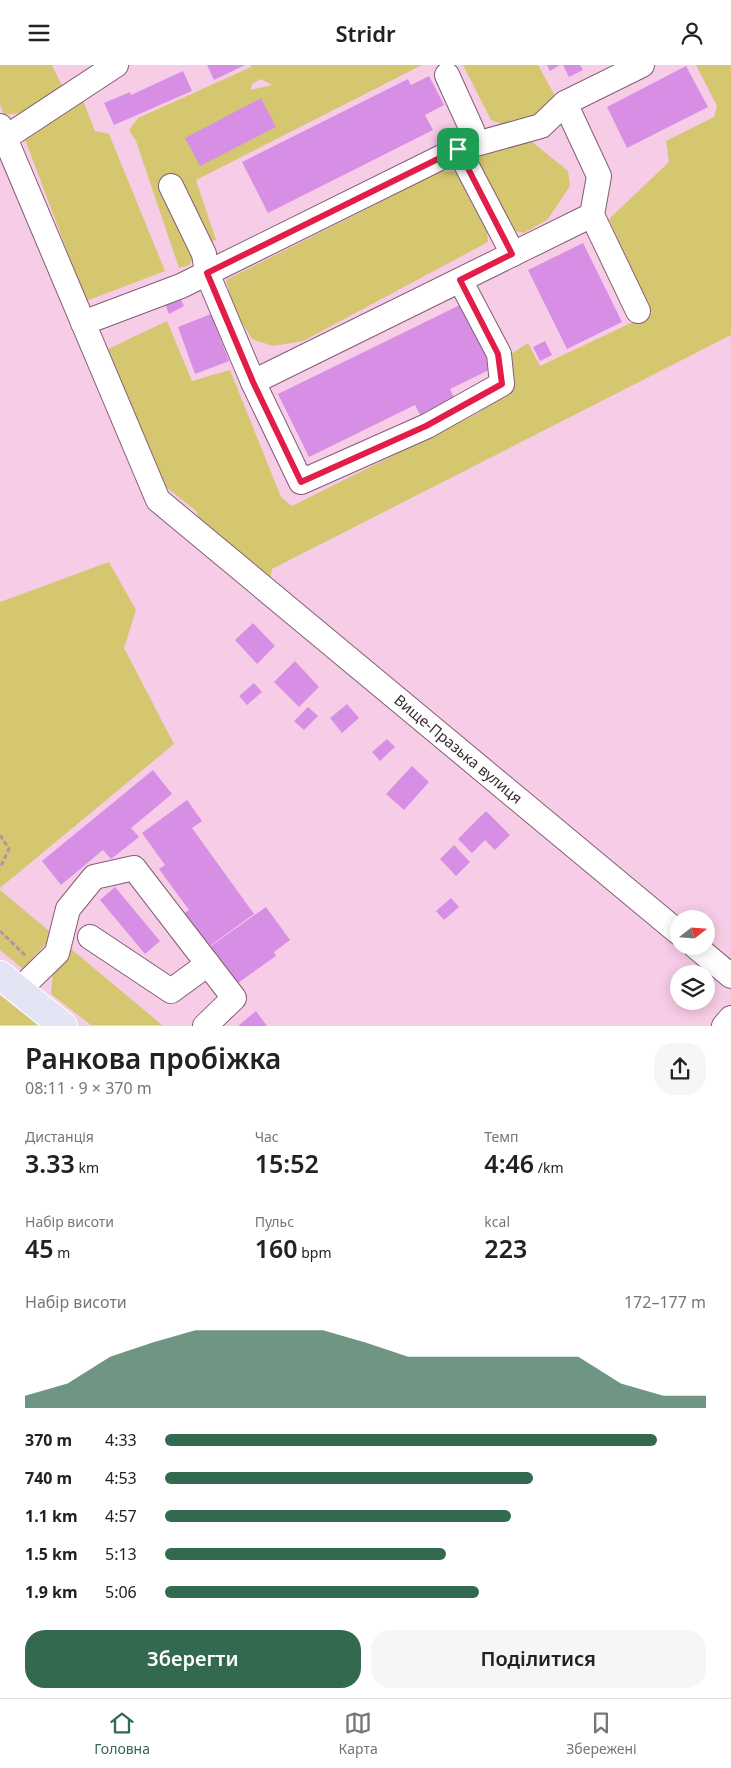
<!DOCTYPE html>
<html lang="uk">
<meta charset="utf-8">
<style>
:root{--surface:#fff;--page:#f6f6f6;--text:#222;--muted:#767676;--line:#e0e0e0;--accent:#33694f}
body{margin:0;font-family:"Noto Sans",sans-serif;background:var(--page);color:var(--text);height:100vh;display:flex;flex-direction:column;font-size:19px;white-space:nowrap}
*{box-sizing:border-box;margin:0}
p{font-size:16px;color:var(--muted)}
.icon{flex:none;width:28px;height:28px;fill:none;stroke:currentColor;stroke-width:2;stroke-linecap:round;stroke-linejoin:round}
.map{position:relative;height:961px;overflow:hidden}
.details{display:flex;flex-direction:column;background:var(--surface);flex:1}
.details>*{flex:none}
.needle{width:32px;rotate:73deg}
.buttons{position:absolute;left:670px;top:845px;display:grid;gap:10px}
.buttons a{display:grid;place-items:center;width:45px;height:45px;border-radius:50%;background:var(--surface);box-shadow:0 2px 12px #0003;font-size:25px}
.pin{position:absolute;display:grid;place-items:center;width:42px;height:42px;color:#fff;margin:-21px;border-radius:10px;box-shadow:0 2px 8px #0006}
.round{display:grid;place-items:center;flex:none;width:52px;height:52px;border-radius:20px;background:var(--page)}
.headline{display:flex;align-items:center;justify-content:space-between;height:85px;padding:0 25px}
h1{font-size:28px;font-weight:600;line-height:38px}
.metrics{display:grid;grid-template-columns:repeat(3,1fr);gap:8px;height:85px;padding:5px 25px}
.metrics div{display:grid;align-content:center}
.metrics b{font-size:25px;font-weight:600}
.metrics small{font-size:14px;font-weight:400}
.metrics p{font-size:14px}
.chart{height:140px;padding:10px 25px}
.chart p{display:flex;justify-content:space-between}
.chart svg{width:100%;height:90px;margin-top:5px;fill:var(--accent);opacity:.7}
.button{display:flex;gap:10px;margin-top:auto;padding:10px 25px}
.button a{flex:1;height:58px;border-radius:20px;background:var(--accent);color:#fff;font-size:20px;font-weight:600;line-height:58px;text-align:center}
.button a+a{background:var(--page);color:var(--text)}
ul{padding:0 25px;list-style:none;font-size:16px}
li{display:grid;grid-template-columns:80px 60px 1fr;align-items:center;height:38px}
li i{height:12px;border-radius:6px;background:var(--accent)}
header{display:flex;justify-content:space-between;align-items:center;height:65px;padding:0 25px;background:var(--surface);font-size:22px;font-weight:600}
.menu{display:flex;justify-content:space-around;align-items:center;height:70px;border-top:1px solid var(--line);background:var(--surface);font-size:14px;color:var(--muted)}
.menu a{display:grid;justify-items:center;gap:2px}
.menu .on{color:var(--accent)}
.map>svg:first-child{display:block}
</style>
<header><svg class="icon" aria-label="menu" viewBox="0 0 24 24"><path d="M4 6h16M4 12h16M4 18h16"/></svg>Stridr<svg class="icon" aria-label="person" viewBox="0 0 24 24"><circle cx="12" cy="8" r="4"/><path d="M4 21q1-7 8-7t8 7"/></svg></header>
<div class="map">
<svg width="731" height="961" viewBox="0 0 731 961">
<rect width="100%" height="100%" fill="#f7cce6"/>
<!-- green -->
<path fill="#d4c770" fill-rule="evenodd" d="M0 0H52L66 29 20 48 4 50 0 39Z
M251 0H422L196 115 216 175C202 179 196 187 189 200L179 203 136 76 129 65 138 53 251 2ZM261 14 272 20 251 25 252 19Z
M463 0H538L555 31 541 51 509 62 491 55Z
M696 0H731V270L272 504 269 519 203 462 196 446 160 417 106 298 108 284 167 256 192 316 230 305 281 432 292 441 478 348 512 322 508 291 528 278 540 301 652 248 609 154 669 97 666 76 714 52 717 41Z
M83 36 95 66 109 69 165 206 86 236 23 69Z
M531 76 568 106 570 121 548 154 524 168 507 164 473 94 488 84Z
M453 106 466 115 486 155 488 177 303 276 273 281 252 274 235 246 226 215 440 107Z
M109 497 136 545 124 583 174 679 0 823V537Z
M0 825 54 870 23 904 0 885Z
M70 883 162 960H91L51 929 53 907Z
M0 930 38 960H0Z"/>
<!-- building -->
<path fill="#d78fe5" d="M207 0H245L214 15Z
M547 0H560L550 6Z
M563 0H580L583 5 569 12Z
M686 1 708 42 627 83 607 42Z
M183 6 192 26 114 60 104 38 130 27 131 30Z
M429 11 444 40 425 50 433 65 268 148 242 97 408 14 411 20Z
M261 33 276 62 200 101 185 73Z
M583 178 622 257 567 284 528 205Z
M177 227 184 241 169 249 163 234Z
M462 239 493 303 450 324 456 337 422 353 415 340 309 392 278 329Z
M211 249 229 296 195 309 178 262Z
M545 276 552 290 540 296 533 282Z
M253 558 275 581 257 599 235 575Z
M295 596 319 622 299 642 274 617Z
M254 618 262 627 247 640 239 631Z
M347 639 359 653 342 668 330 653Z
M308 642 318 651 304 665 294 656Z
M387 674 395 682 380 696 372 687Z
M412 701 429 717 404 745 386 729Z
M153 705 172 729 131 763 139 772 111 794 103 785 61 820 42 796Z
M187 735 202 756 192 763 254 849 207 883 183 849 189 845 159 804 165 800 142 768Z
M486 746 510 770 495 785 485 775 472 788 458 774Z
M454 780 470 797 456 811 440 794Z
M115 822 160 876 145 889 100 835Z
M451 833 459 842 444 855 436 846Z
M266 842 290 875 274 887 276 891 235 920 208 883Z
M256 946 267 961H238Z"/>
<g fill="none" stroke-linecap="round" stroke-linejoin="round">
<!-- minor casing -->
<g stroke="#835d75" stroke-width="26">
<g id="minor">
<path d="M447 10 472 65 458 84 513 189"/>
<path d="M565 38 599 111 592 150 638 246"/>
<path id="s1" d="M0 61 158 435 679 868"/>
<path d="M5 73 116 0"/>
<path d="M171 121 204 189 207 208 253 317"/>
<path d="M460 215 499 289 502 319 427 361 301 417 253 317 592 150"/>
<path d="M83 258 181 221 458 84 541 61 565 38 642 0"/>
<path d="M90 872 171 926 208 899"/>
<path d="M695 881 731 911"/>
<path d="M19 925 57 888 68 844 94 812 134 803 234 933 205 961"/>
<path d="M724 961 731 953"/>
</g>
</g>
<!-- major casing -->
<g stroke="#fff" stroke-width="30">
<path id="major" d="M0 910 63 961"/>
</g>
<!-- path -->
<path stroke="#b493a7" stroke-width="3" stroke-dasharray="5 2.5" stroke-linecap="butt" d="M0 770 9 784 0 803
M0 866 26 891"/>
<!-- minor -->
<use href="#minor" stroke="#fff" stroke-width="24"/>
<!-- major -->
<use href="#major" stroke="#e3e5f4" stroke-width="28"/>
</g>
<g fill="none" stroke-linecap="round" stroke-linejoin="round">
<!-- route casing -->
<g stroke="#fff" stroke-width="10">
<path id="route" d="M458 84 512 189 460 215 498 289 502 319 426 361 301 417 253 317 207 208Z"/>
</g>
<!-- route -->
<use href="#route" stroke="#e11d48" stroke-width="6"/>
</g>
<g text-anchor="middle" stroke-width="4" stroke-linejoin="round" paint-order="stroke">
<!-- street labels -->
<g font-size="15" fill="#3a2a34" stroke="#f7cce6">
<text dy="5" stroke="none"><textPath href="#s1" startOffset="796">Вище-Празька вулиця</textPath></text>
</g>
</g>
</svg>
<div class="buttons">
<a><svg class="needle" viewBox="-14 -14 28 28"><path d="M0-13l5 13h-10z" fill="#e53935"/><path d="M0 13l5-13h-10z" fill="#767676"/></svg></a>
<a><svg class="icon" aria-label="layers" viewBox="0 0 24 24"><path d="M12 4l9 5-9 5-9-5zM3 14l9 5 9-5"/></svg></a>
</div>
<div class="pin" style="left:458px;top:84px;background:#1e9e55"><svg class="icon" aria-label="arrive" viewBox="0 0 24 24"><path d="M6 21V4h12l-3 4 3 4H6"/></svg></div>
</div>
<section class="details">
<div class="headline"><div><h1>Ранкова пробіжка</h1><p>08:11 · 9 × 370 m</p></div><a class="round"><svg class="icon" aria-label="share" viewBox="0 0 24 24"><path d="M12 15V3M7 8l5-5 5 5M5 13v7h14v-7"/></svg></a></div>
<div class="metrics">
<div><p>Дистанція</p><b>3.33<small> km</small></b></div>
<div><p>Час</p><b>15:52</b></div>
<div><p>Темп</p><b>4:46<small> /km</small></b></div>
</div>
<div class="metrics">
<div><p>Набір висоти</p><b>45<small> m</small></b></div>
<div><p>Пульс</p><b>160<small> bpm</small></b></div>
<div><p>kcal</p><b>223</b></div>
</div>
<div class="chart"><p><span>Набір висоти</span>172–177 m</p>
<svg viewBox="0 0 160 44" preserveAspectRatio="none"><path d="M0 44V38L10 32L20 19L30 12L40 6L50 6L60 6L70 6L80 12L90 19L100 19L110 19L120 19L130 19L140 32L150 38L160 38V44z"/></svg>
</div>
<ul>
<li><b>370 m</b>4:33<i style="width:91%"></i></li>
<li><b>740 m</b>4:53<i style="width:68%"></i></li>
<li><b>1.1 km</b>4:57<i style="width:64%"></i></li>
<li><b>1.5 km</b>5:13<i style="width:52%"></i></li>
<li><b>1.9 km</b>5:06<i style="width:58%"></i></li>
</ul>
<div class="button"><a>Зберегти</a><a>Поділитися</a></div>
</section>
<nav class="menu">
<a class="on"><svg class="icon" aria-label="home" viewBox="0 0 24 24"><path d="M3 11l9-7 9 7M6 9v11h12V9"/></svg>Головна</a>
<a><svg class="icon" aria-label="map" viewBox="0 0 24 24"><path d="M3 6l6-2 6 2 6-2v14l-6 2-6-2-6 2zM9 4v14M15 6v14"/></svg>Карта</a>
<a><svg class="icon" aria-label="saved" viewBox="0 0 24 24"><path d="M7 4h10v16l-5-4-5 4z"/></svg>Збережені</a>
</nav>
